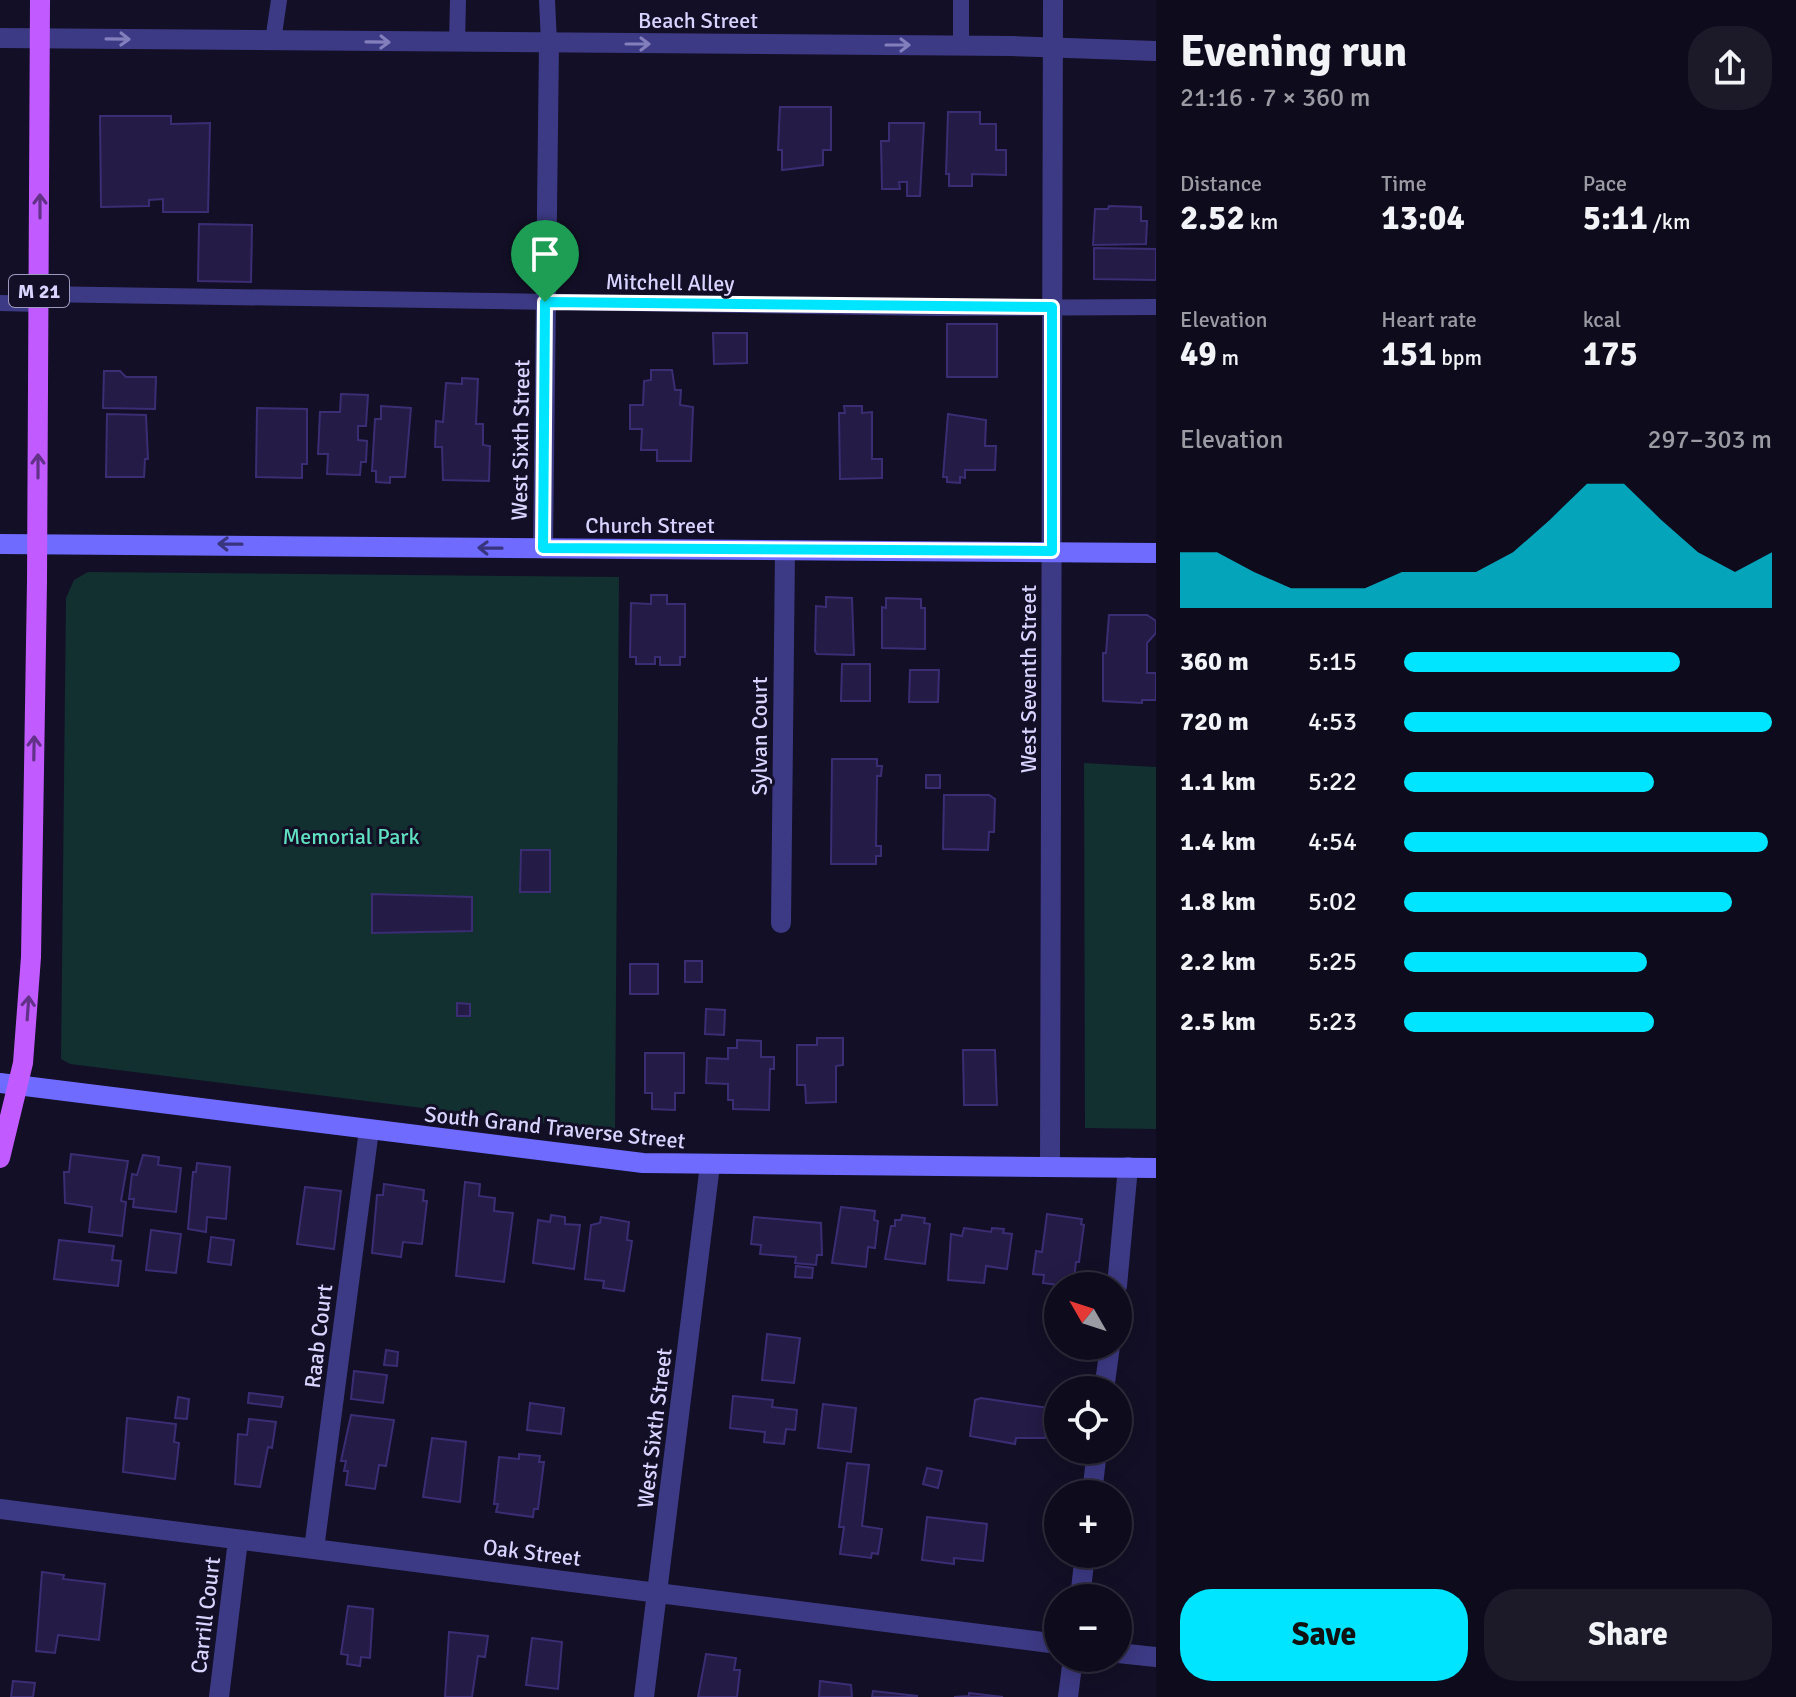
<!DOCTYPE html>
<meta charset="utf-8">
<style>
:root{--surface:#0e0b1c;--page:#1c1929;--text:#f1f3f6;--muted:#9b9ba3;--line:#2e2b3b;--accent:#00e5ff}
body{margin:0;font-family:Signika,sans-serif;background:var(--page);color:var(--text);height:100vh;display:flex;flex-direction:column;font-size:30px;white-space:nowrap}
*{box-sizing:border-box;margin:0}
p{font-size:26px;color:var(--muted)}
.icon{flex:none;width:44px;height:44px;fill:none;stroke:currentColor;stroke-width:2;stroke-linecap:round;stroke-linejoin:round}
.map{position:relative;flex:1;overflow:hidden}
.drawer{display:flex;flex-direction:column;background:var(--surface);width:640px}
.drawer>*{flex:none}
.needle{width:52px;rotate:309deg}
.fabs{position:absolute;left:1044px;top:1272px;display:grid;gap:16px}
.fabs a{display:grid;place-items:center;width:88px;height:88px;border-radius:50%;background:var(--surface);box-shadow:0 4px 20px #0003,0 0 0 2px var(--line);font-size:40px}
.pin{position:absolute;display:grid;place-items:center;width:68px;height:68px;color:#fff;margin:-82px -34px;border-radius:50% 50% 50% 0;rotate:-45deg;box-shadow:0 0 8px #0007}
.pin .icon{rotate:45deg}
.round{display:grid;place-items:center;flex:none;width:84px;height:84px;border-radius:32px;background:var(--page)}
.summary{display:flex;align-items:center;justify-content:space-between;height:136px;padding:0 24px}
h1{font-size:44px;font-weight:700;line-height:60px}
.stats{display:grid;grid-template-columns:repeat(3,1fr);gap:12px;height:136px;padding:8px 24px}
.stats div{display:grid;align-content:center}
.stats b{font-size:34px;font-weight:700}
.stats small{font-size:22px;font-weight:400}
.stats p{font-size:22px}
.chart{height:224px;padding:16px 24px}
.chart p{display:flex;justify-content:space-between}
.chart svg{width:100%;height:144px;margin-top:8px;fill:var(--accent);opacity:.7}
.action{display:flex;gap:16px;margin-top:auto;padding:16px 24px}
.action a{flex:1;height:92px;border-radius:32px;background:var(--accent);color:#111;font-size:32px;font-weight:700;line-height:92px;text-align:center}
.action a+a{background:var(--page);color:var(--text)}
ul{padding:0 24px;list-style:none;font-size:26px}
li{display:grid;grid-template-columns:128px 96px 1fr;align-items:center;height:60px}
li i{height:20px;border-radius:10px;background:var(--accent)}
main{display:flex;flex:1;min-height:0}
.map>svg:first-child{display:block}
</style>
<main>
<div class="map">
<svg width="1156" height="1697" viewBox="0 0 1156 1697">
<rect width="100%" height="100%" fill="#130f26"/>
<!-- green -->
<path fill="#12302f" d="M88 572 619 577 615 1132 70 1064 61 1059 66 598 74 580Z
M1084 763 1156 767V1129L1085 1128Z"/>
<!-- building -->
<path fill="#241b47" stroke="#3b2d73" stroke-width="2" d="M780 107H831V150H823V165L782 170V150H778Z
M948 112H980V124H996V150H1006V175L972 174V186H949V174H946Z
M100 116H171V124L210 123 208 212H163V199L149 200V206L101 207Z
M889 123H924L920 196H907V182H899L900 189H882L881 141H889Z
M1109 206 1141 207V221H1147L1146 244 1093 245 1095 209H1108Z
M199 224 252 225 251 282 198 281Z
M1094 248 1156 249V280L1094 279Z
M947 324H997V377H947Z
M713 333H747V363L714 364Z
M651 370H672L675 390H681L680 405 693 407 691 461H657V450H641L642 429H630V405H643L644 381 651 380Z
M104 371H120L126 377H156L155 409 103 408Z
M462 378 478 379 476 424H483V445L490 446 489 481 443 480 442 447H435L436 421 443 422 446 383 462 384Z
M341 394 368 395 366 426H358V440L367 441 366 462H361L360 475 327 474 328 454H318L320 412H340Z
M381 406 411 408 405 477H390V483L376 482V471H372L375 419H381Z
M844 406H862V413L872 412V459H882V478L840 479 839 413H845Z
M257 408 307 409V464H302V478L256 477Z
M107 414 146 415 148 459H145L144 477H106Z
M948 414 986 420 985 446H996L995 470H965V478L960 477V483L947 482V477H943Z
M651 595H667V604H685V657H680V665H660V657H655V664H636V657H630L631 603 651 604Z
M826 597 852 598 854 655 817 654 815 651 816 606 826 607Z
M886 598 921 599V608H925V649L882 648V607L886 608Z
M1109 615H1147L1156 621V633L1147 643V673H1156V700H1142V703L1103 701V653H1106Z
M842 664H870V701H841Z
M910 670H939L938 702H909Z
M832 759H877V766H882L881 776H877L876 846H881V856H876V864H831Z
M926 775H940V788H926Z
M944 795H989L995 799 994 832H989L988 850 943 849Z
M521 850H550V892H520Z
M372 894 472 897V931L372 933Z
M685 961H702V982H685Z
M630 964H658V994H630Z
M457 1003 470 1004V1016H457Z
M706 1009 725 1010 724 1035 705 1034Z
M817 1038H843V1065L836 1066V1102L806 1103 805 1085H797V1045H817Z
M737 1040 761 1041V1057H774V1069H770L769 1110 733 1109V1100H728V1084L706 1083 707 1058 728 1059V1048H737Z
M963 1050H995L997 1105H964Z
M645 1053H684V1093H675V1110L652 1109V1093H645Z
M71 1154 128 1161 121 1201 126 1202 122 1236 89 1232 92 1207 65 1203 64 1172H69Z
M143 1155 159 1157 158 1165 181 1168 176 1212 133 1207 134 1199H129L132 1174 137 1175Z
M197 1163 230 1167 226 1219 207 1217 206 1232 188 1229 193 1172H196Z
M465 1182 480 1184 479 1196 495 1198 494 1211 513 1213 504 1282 456 1276Z
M384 1184 424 1190 423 1201H427L422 1244 403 1242 401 1257 372 1253 377 1195H383Z
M305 1187 341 1191 334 1249 297 1244Z
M841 1207 875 1211 874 1220 878 1221 875 1248 868 1247 866 1267 832 1263Z
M1047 1214 1082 1219 1081 1224 1084 1225 1079 1262H1076L1074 1279 1066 1278 1065 1286 1043 1283 1044 1275 1033 1274 1036 1251 1042 1252Z
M551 1215 565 1217V1224L580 1225 574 1269 533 1263 538 1220 550 1222Z
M902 1215 925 1218 924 1223 930 1224 925 1264 885 1259 891 1226H895V1220H901Z
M601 1217 629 1222 627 1240 632 1241 624 1291 603 1288 604 1281 585 1279 591 1225 600 1223Z
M754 1217 821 1223 822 1255H817L816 1265 795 1263 796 1257 760 1254 761 1245 751 1244Z
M964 1228 991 1232 992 1228 1004 1229 1003 1233 1012 1234 1007 1269 986 1266 984 1283 948 1280 951 1234 962 1236Z
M151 1230 181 1234 176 1273 146 1270Z
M211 1237 234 1240 231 1265 208 1262Z
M59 1240 114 1246 112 1260 121 1261 118 1286 54 1279Z
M796 1266 813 1268 812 1278 795 1277Z
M767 1334 800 1338 794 1383 762 1380Z
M386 1350 398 1352 397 1366 384 1365Z
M354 1371 387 1375 383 1403 351 1399Z
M249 1393 283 1397 281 1407 248 1403Z
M733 1396 773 1400 772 1407 797 1410 795 1430 786 1429 784 1444 764 1442 765 1432 730 1428Z
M178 1397 189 1399 187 1419 175 1418Z
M981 1398 1049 1408 1045 1438H1016L1015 1444 970 1436 975 1400Z
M530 1403 564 1408 561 1434 527 1430Z
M823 1404 856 1408 851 1452 818 1448Z
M351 1415 394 1420 386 1466 379 1465 375 1489 346 1485 348 1471H344L346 1461H341Z
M127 1418 176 1424 174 1442 179 1443 175 1479 123 1472Z
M249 1419 276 1422 272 1448 268 1447 260 1487 235 1484 238 1434 247 1435Z
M432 1438 466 1442 460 1502 423 1497Z
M519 1454 540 1456 539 1462H544L538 1509H534L533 1517 496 1512 498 1504H494L499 1457 519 1459Z
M847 1463 869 1465 862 1526 882 1529 878 1554 872 1553 871 1558 840 1554 844 1527H839Z
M927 1468 942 1471 938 1488 923 1484Z
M927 1517 987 1524 983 1561 954 1558V1564L922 1560Z
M42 1572 64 1575 63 1579 105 1584 99 1640 58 1635 55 1653 36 1651Z
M348 1606 373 1609 370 1658 361 1657 360 1666 347 1664 348 1655 341 1654Z
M449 1632 488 1636 485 1657 478 1656 472 1697H445Z
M532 1638 562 1642 558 1689 526 1685Z
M706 1654 736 1658 734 1670H740L737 1697H698Z
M13 1681 35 1683 33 1697H11Z
M820 1681 851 1685 852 1697H819Z
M873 1691 917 1696V1697H872Z
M969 1693 1003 1697H954L969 1696Z"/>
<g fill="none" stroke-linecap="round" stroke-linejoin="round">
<!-- service -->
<path stroke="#3d3a85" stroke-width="16" d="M547 0 549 43
M273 41 279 0
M457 43 458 0
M961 46V0
M39 294 937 308 1156 307
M0 303 39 304"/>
<!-- minor -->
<path stroke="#3d3a85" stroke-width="20" d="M543 548 549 43
M781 923 785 550
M1050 1167 1053 0
M1117 1286 1128 1167
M1104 1390 1110 1346
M1092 1494 1097 1450
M0 1509 1058 1644
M314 1549 369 1130
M1080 1598 1085 1554
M1118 1653 1156 1657
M219 1697 238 1540
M644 1697 710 1165
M1068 1697 1073 1658"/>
<!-- tertiary -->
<path stroke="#3d3a85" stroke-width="20" d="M0 38 1012 46 1156 51"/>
<!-- secondary -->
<path stroke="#6f6bff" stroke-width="20" d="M0 544 1156 553
M0 1083 643 1163 1156 1168"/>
<!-- primary -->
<path stroke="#c25bff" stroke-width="20" d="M0 1158 23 1063 31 957 37 581 40 0"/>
</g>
<!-- one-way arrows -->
<defs><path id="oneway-shaft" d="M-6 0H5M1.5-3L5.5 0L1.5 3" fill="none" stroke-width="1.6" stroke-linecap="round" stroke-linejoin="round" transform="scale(2)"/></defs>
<g stroke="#837fbc">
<use href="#oneway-shaft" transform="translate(118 39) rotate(1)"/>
<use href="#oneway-shaft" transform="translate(378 42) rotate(1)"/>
<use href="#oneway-shaft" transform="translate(638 44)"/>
<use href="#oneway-shaft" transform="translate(898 45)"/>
</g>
<g stroke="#623188">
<use href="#oneway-shaft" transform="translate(40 206) rotate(-90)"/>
<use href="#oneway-shaft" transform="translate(38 466) rotate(-90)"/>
<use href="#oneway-shaft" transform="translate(34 748) rotate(-89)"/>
<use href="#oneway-shaft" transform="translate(28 1008) rotate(-86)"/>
</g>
<g stroke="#38347d">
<use href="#oneway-shaft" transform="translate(230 544) rotate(-179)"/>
<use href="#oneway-shaft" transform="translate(490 548) rotate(-179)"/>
</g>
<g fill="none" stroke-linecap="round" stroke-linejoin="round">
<!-- route casing -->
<g stroke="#fff" stroke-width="16">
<path id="route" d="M545 302 1052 307V551L543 548Z"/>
</g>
<!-- route -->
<use href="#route" stroke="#00e5ff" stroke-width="10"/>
</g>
<g text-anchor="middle" stroke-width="6" stroke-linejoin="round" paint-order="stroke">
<!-- shield labels -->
<rect fill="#130f26" stroke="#9e99be" stroke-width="2" x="9" y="275" width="60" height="32" rx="6"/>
<g font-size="20" font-weight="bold" fill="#d9d4ff">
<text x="39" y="298">M 21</text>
</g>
<!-- street labels -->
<g font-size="22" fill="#d9d4ff" stroke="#130f26">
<text x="698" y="28">Beach Street</text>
<text transform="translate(670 282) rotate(1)" y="8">Mitchell Alley</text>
<text transform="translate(520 440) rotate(-89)" y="8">West Sixth Street</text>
<text x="650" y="533">Church Street</text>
<text transform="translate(1028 679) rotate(-90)" y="8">West Seventh Street</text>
<text transform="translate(759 736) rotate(-90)" y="8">Sylvan Court</text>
<text transform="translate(555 1127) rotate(6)" y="8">South Grand Traverse Street</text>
<text transform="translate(318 1336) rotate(-83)" y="8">Raab Court</text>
<text transform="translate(654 1428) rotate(-83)" y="8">West Sixth Street</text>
<text transform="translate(532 1552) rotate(7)" y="8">Oak Street</text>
<text transform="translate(205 1615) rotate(-83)" y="8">Carrill Court</text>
</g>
<!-- park labels -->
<g font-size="22" fill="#5fe0c0" stroke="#130f26">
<text x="351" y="844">Memorial Park</text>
</g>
</g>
</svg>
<div class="fabs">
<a><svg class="needle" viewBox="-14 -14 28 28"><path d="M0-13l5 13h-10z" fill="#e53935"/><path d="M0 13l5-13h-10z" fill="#9b9ba3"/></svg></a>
<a><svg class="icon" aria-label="locate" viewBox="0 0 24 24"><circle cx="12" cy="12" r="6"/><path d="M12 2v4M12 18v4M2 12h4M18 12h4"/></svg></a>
<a>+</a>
<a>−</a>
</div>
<div class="pin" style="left:545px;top:302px;background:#1e9e55"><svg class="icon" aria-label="arrive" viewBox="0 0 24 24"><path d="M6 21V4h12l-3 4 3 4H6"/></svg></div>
</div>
<section class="drawer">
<div class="summary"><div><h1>Evening run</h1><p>21:16 · 7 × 360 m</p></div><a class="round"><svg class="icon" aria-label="share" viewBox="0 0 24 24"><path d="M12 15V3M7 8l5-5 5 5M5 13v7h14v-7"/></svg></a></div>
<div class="stats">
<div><p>Distance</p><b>2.52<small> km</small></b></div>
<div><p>Time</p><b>13:04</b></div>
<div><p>Pace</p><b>5:11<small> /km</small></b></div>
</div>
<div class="stats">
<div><p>Elevation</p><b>49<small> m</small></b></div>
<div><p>Heart rate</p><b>151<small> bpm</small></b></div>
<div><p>kcal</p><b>175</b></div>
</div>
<div class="chart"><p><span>Elevation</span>297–303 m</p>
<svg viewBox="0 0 160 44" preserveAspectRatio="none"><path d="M0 44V27L10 27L20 33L30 38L40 38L50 38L60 33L70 33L80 33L90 27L100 17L110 6L120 6L130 17L140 27L150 33L160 27V44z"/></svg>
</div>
<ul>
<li><b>360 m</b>5:15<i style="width:75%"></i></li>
<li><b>720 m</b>4:53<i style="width:100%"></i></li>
<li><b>1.1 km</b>5:22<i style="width:68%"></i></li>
<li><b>1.4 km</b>4:54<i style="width:99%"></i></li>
<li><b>1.8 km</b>5:02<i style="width:89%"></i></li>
<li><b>2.2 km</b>5:25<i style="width:66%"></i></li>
<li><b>2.5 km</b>5:23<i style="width:68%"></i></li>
</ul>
<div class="action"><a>Save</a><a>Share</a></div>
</section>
</main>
